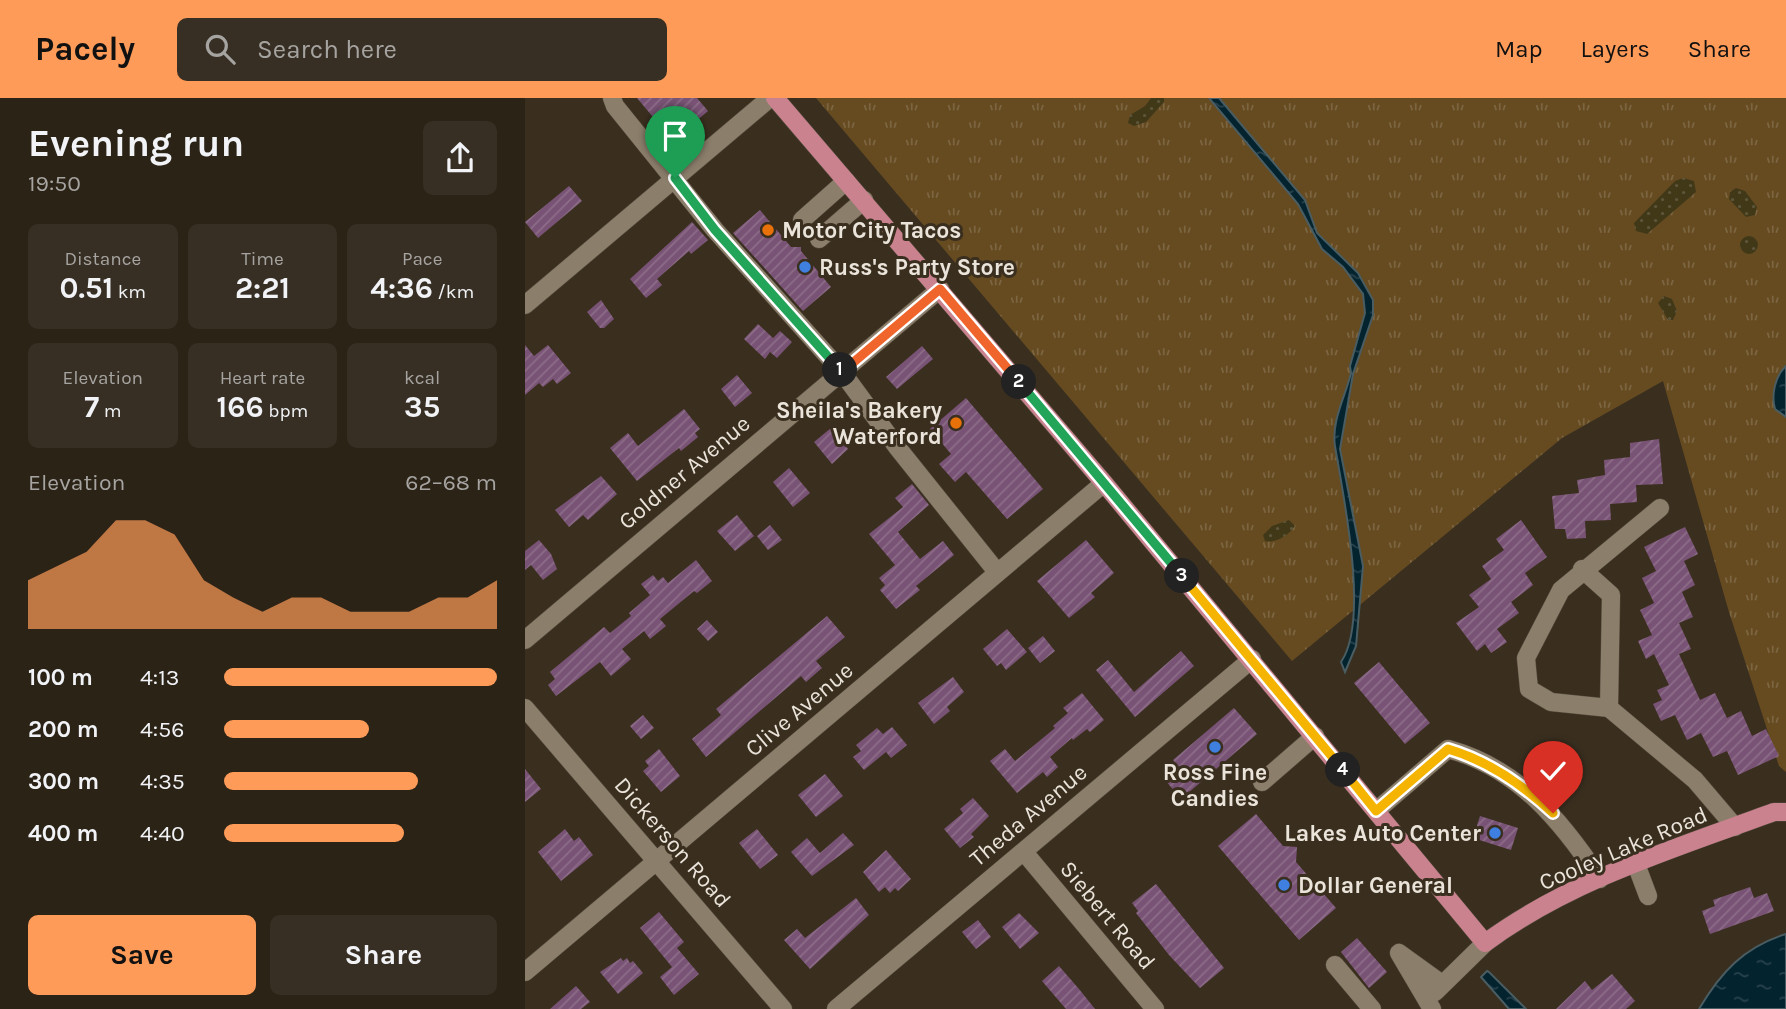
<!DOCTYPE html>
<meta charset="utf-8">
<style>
:root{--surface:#2c2317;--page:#382f24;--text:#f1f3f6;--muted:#a6a4a1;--accent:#fe9b58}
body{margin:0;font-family:Karla,sans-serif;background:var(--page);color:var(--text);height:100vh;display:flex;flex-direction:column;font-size:26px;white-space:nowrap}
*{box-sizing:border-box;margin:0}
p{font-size:23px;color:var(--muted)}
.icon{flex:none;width:38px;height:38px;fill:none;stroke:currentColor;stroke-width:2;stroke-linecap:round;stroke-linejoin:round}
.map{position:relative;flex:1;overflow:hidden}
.sheet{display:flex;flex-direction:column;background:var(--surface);width:525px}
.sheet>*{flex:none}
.pin{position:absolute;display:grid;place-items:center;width:60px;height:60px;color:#fff;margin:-72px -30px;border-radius:50% 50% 50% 0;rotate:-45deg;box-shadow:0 0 7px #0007}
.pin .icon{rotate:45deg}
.km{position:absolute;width:35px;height:35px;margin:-18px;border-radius:50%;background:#222;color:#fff;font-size:19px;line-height:35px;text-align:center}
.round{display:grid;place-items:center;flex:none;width:74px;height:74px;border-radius:10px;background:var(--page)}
.summary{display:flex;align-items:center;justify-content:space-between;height:119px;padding:0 28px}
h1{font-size:38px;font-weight:700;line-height:52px}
.metrics{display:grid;grid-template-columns:repeat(3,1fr);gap:10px;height:119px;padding:7px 28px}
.metrics div{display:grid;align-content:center;border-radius:10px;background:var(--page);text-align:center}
.metrics b{font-size:30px;font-weight:700}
.metrics small{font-size:19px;font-weight:400}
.metrics p{font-size:19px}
.chart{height:196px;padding:14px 28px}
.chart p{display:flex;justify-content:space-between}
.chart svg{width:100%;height:126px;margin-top:7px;fill:var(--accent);opacity:.7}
.cta{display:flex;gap:14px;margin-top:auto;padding:14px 28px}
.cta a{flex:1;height:80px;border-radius:10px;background:var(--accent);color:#111;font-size:28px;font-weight:700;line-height:80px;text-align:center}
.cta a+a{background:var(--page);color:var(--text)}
ul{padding:0 28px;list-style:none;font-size:23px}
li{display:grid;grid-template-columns:112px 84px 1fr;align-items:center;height:52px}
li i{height:18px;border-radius:9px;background:var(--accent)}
header{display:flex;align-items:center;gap:42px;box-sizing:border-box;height:98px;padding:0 35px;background:var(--accent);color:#111}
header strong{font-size:33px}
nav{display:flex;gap:38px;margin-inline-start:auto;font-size:24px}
.search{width:490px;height:63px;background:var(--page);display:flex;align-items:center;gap:18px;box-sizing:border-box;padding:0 24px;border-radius:10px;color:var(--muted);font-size:26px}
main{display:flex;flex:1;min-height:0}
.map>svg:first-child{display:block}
</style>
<header>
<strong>Pacely</strong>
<div class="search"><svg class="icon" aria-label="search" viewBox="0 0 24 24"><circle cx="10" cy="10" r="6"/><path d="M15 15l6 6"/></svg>Search here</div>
<nav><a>Map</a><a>Layers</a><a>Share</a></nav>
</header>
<main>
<section class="sheet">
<div class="summary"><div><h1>Evening run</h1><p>19:50</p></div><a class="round"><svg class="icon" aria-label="share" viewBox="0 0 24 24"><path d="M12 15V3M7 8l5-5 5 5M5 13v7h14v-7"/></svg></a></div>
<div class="metrics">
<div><p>Distance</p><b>0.51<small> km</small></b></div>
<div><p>Time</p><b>2:21</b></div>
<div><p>Pace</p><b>4:36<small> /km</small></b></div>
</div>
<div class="metrics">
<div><p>Elevation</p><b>7<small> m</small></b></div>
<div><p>Heart rate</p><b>166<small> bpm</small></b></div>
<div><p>kcal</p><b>35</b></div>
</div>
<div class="chart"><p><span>Elevation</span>62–68 m</p>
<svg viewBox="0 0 160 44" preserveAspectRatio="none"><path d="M0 44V27L10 22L20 17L30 6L40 6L50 11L60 27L70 33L80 38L90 33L100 33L110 38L120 38L130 38L140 33L150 33L160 27V44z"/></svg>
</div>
<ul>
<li><b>100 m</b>4:13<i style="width:100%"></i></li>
<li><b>200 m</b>4:56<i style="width:53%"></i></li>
<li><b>300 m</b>4:35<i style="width:71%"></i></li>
<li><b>400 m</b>4:40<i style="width:66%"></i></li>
</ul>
<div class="cta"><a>Save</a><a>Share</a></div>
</section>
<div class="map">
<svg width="1261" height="911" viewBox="0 0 1261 911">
<defs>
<pattern id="grass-tufts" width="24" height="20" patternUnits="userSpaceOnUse" patternTransform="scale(1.75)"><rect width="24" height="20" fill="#664b21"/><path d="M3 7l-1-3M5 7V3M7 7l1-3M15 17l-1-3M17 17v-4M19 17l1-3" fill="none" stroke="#7c6541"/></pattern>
<pattern id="sand-dots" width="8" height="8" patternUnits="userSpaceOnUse" patternTransform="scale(1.75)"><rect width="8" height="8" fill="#413818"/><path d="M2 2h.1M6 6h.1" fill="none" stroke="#5d5539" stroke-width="1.8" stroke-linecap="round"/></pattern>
<pattern id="water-ripples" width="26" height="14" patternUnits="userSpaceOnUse" patternTransform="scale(1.75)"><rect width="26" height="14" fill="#03232f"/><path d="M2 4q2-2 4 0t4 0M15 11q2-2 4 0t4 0" fill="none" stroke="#28434d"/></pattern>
<pattern id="building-hatch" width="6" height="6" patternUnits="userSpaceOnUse" patternTransform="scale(1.75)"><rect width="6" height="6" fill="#795375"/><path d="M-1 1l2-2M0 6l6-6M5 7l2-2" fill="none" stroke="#8c6c88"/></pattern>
</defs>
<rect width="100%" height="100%" fill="#3a2f1f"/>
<!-- grass -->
<path fill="url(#grass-tufts)" d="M291 0H1261V674L1254 668 1204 514 1138 283 1037 340 767 563Z"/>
<!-- sand -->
<path fill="url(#sand-dots)" d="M626 0H639V4L621 24 609 28 603 25 605 17 620 8Z
M1158 80 1169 83 1171 94 1122 136 1111 133 1109 125 1150 83Z
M1211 90 1220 93 1232 109 1230 117 1221 119 1204 101 1205 94Z
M1215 147a9 9 0 1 1 18 0a9 9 0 1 1-18 0Z
M1139 198 1147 201 1152 213 1148 222H1143L1133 205Z
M764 422 770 428C764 437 750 446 740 443L738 437 747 428Z"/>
<!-- water -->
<path fill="url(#water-ripples)" stroke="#495d62" stroke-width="2" d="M684 0H694L780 102 792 135 833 175 848 202V217L828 276 815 351 838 468 831 548 820 574 816 564C845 522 818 397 810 348 806 323 821 297 826 275L825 268 840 215 838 196 818 169 797 151 773 106Z
M1261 268V319L1250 311C1246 297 1250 278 1261 268Z
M1261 836V911H1174C1196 874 1219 849 1261 836Z
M962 873 964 874 1001 911H984L956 879Z"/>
<!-- building -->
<path fill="url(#building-hatch)" d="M112 0H172L183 13 148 43Z
M44 88 57 103 13 140 0 124Z
M235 112 266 149H276V153L306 189 278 213 208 135Z
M167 124 183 142 166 156 164 153 132 181 137 187 121 200 105 181Z
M76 202 89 221 79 230H75L62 214Z
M233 226 248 240 255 233 267 244 252 260 245 254 240 261 219 241Z
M0 247 9 258 23 247 46 275 32 286 28 281 18 289 14 285 0 297Z
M397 248 408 261 372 291 361 279Z
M212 277 227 295 210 309 196 291Z
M441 300 518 391 482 421 441 374 430 384 414 366 426 356 405 331Z
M159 311 175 331 170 335 173 339 156 353 154 350 112 383 85 350 103 335 113 348Z
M306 330 323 351 307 366 289 344Z
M1134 341 1138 386 1111 387 1112 404 1085 406 1086 422 1060 423 1061 440 1042 441 1040 431H1030L1027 398 1054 395 1052 382 1080 377 1079 362 1105 359V345Z
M264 370 285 395 268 409 248 384Z
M76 378 92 396 63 422 58 417 44 429 30 412Z
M387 386 404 407 373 434 395 461 418 443 429 457 391 488 395 492 371 511 355 492 360 487 354 480 370 467 344 436 378 409 370 400Z
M212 417 229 438 210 453 192 433Z
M996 422 1022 459 1000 475 1008 487 986 504 994 515 972 531 982 544 966 555 960 546 952 553 931 525 954 509 944 497 966 481 957 468 979 452 971 441Z
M245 427 257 442 243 452 232 438Z
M1160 429 1173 456 1159 463 1170 487 1157 494 1168 519 1154 525 1166 551 1154 556 1175 602 1190 595 1202 620 1216 613 1227 638 1241 631 1254 658 1213 677 1202 653 1188 659 1176 635 1162 642 1150 617 1136 623 1128 606 1137 602 1132 592 1144 587 1129 556 1121 561 1113 543 1127 537 1115 512 1129 505 1117 480 1131 473 1119 449Z
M14 442 26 456 32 471 18 482 6 467 0 472V453Z
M561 442 589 475 566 495 570 499 544 520 512 483Z
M171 462 187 483 172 495 169 493 135 521 141 528 125 541 119 533 97 551 106 561 86 578 75 564 31 598 23 587 30 581 25 574 79 529 85 535 106 518 104 515 125 497 116 486 128 477 133 483 138 479 143 485Z
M302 518 320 539 291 563 297 570 281 584 276 578 181 659 167 641 196 617 191 611Z
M182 522 193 534 183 543 172 531Z
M482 531 502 554 481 572 476 565 472 568 458 551Z
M518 538 530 553 515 565 503 550Z
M656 553 669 568 610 619 571 572 583 562 609 594Z
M854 564 905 625 880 646 829 585Z
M428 579 439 594 422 609 425 613 409 626 393 605Z
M557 595 579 622 565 634 562 631 548 642 547 640 525 659 533 669 522 679 518 674 492 695 465 663 480 651 490 663 530 630 528 628 543 615 538 610Z
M709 610 732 636 656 701 640 682 654 669 648 662Z
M118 617 129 630 116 641 105 628Z
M367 629 382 647 366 660 361 654 339 672 328 659 336 653 331 647 352 630 358 636Z
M134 651 155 678 136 694 118 673 124 668 120 663Z
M0 671 16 691 0 704Z
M300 676 318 698 291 719 273 697Z
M448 700 464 718 446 736 449 739 435 750 419 731 438 715 435 711Z
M731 716 758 748 772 749 771 764 811 810 774 842 693 748Z
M955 718 993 730 986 752 948 740Z
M40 731 49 743 54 739 68 757 36 783 13 754Z
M232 731 253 757 235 771 214 745Z
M318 735 329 747 287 778 266 754 282 740 295 755Z
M361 752 386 781 373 793 370 790 365 795 360 789 354 794 338 774Z
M631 786 699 870 675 890 644 857 611 815 613 813 607 805Z
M1225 789 1229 800 1242 795 1249 813 1185 836 1177 813 1190 808 1188 802Z
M331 800 344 817 285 871 259 842 272 831 280 840Z
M134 814 159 844 152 850 174 876 149 897 135 879 147 869 115 830Z
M494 815 514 835 495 851 477 829Z
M453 822 466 839 451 851 437 834Z
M832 840 862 874 844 890 816 854Z
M96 860 98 863 102 860 105 865 108 863 118 875 93 896 75 874Z
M534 868 554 891 570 911H541L517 883Z
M1087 876 1110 903 1101 911H1031L1060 883 1067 892Z
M51 888 65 904 56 911H25Z"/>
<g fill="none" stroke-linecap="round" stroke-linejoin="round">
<!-- minor casing -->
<g stroke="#564c3e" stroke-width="19">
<path id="minor" d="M87 0 90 8 190 132 317 274 372 349 472 474
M277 122 321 83
M294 141 339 102
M0 207 245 0
M1135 410 1036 492 1001 560 1004 591 1026 604 1084 610 1170 682 1210 729
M1057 471 1086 497 1084 610
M0 542 415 191
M0 610 258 911
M737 684 790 638
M851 713 923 651C993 670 1036 722 1075 781
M499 754 630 911
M1111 766 1123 798
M810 867 847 911
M0 874 579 385
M910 894 960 845
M311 911 727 561
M907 911 874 855 917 886"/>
</g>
<!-- major casing -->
<g stroke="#564c3e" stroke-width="19">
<path id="major" d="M250 0 579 385 960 845C1045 782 1151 750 1249 714H1261"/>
</g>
<!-- minor -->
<use href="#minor" stroke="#8b7e6b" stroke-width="18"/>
<!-- major -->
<use href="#major" stroke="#ca828f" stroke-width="18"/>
</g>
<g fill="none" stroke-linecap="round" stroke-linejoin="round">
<!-- split-1 casing -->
<g stroke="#fff" stroke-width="14">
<path id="split-1" d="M150 80 190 132 315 272"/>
</g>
<!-- split-2 casing -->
<g stroke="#fff" stroke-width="14">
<path id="split-2" d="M315 272 317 274 415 191 494 284"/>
</g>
<!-- split-3 casing -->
<g stroke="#fff" stroke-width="14">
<path id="split-3" d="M494 284 657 478"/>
</g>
<!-- split-4 casing -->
<g stroke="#fff" stroke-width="14">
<path id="split-4" d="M657 478 818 672"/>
</g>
<!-- split-5 casing -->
<g stroke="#fff" stroke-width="14">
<path id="split-5" d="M818 672 851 713 923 651C964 663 997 686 1028 715"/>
</g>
<!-- split-1 -->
<use href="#split-1" stroke="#22a559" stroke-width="9"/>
<!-- split-2 -->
<use href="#split-2" stroke="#f0652b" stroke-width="9"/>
<!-- split-3 -->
<use href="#split-3" stroke="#22a559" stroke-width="9"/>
<!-- split-4 -->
<use href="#split-4" stroke="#f5b400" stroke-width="9"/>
<!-- split-5 -->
<use href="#split-5" stroke="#f5b400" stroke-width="9"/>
</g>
<!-- markers -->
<g fill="#e8710a" stroke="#3a2f1f" stroke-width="2.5">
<circle cx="243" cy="132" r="7"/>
<circle cx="431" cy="325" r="7"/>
</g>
<g fill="#3f7fe0" stroke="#3a2f1f" stroke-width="2.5">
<circle cx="280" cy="169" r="7"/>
<circle cx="690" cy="649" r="7"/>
<circle cx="970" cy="735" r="7"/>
<circle cx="759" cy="787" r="7"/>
</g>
<g text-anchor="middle" stroke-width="6" stroke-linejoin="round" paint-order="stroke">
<!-- poi labels -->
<g font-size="23" font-weight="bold" fill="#ebe4da" stroke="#3a2f1f" text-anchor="start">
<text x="257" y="140">Motor City Tacos</text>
<text x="294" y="177">Russ's Party Store</text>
<text x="417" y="320" text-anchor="end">Sheila's Bakery<tspan x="417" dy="26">Waterford</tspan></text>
<text x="690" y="682" text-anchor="middle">Ross Fine<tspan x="690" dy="26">Candies</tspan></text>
<text x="956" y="743" text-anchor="end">Lakes Auto Center</text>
<text x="773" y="795">Dollar General</text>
</g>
<!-- street labels -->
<g font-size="23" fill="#ebe4da" stroke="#3a2f1f">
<text transform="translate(159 374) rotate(-40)" y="8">Goldner Avenue</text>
<text transform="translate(274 611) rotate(-40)" y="8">Clive Avenue</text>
<text transform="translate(503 717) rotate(-40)" y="8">Theda Avenue</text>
<text transform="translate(148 744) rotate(49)" y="8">Dickerson Road</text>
<text transform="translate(1098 750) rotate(-23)" y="8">Cooley Lake Road</text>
<text transform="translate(583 817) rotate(50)" y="8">Siebert Road</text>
</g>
</g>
</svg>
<div class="pin" style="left:150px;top:80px;background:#1e9e55"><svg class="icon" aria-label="arrive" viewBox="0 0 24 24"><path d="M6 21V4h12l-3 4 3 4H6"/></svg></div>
<div class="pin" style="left:1028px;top:715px;background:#d93025"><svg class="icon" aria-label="check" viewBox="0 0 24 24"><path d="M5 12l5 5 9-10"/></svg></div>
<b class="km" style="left:315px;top:272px">1</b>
<b class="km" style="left:494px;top:284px">2</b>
<b class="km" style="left:657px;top:478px">3</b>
<b class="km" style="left:818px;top:672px">4</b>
</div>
</main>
